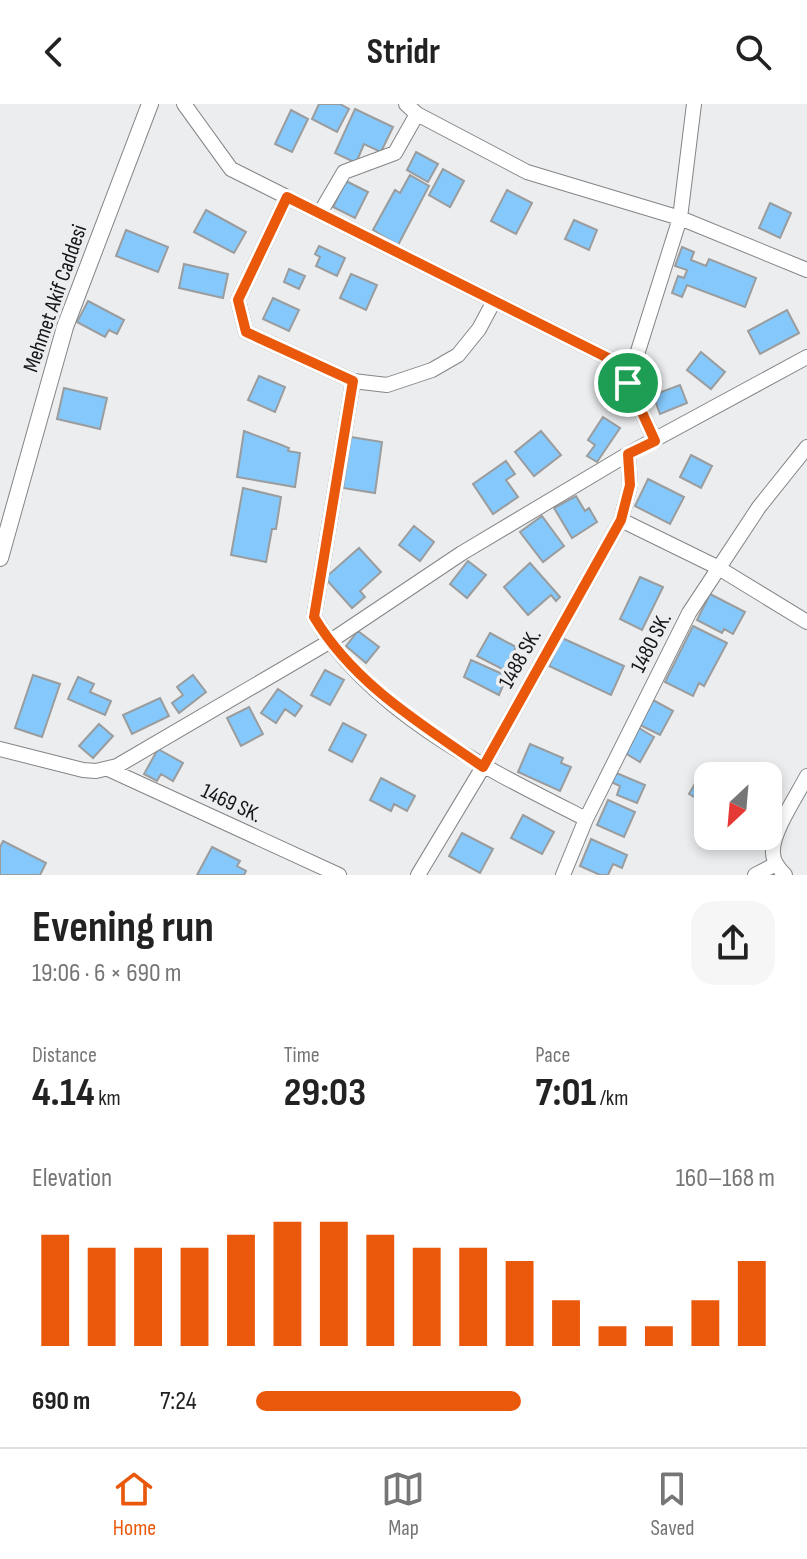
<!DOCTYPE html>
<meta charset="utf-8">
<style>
:root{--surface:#fff;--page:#f6f6f6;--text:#222;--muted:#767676;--line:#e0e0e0;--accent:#ea580c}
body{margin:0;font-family:"Sofia Sans Condensed",sans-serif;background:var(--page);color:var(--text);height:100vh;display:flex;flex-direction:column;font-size:30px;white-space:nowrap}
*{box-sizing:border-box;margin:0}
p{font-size:26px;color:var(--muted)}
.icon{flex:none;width:44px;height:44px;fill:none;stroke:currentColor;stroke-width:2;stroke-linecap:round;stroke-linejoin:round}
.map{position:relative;height:771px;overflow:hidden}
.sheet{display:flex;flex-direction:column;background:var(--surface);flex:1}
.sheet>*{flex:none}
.needle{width:52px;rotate:206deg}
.fabs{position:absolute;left:694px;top:658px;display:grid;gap:16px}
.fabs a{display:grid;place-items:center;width:88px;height:88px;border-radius:16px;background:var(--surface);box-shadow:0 4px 12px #0003;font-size:40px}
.pin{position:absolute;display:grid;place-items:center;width:68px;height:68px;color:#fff;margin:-34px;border:4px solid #fff;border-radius:50%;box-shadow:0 2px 8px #0007}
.round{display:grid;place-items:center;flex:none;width:84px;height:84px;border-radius:24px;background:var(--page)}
.head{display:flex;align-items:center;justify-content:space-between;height:136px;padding:0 32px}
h1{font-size:44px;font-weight:700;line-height:60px}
.stats{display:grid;grid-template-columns:repeat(3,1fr);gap:12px;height:136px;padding:8px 32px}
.stats div{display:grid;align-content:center}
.stats b{font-size:40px;font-weight:700}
.stats small{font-size:22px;font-weight:400}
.stats p{font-size:22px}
.chart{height:224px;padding:16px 32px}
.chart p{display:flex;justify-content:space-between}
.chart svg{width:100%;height:144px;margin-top:8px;stroke:var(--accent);stroke-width:6}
ul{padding:0 32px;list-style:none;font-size:26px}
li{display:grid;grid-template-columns:128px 96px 1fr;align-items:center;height:60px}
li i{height:20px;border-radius:10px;background:var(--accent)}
header{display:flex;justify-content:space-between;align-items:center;height:104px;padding:0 32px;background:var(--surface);font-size:36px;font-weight:700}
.menu{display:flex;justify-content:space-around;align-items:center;height:112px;border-top:2px solid var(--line);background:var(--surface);font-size:22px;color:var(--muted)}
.menu a{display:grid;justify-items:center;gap:4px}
.menu .selected{color:var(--accent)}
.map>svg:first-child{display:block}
</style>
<header><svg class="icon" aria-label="back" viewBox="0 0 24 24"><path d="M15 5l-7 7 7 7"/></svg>Stridr<svg class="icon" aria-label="search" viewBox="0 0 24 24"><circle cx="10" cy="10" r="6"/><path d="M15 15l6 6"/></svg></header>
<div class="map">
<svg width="807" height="771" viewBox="0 0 807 771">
<rect width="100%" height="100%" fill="#ebedee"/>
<!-- building -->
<path fill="#85c8fb" stroke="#9a9c9d" stroke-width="2" d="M319 0H340L349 5 337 28 312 15Z
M355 5 393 23 381 48 364 40 356 59 335 49Z
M291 6 308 15 292 48 275 40Z
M416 48 438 60 428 78 407 66Z
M443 65 464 77 450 103 429 91Z
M410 71 429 82 398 141 373 126 395 86 400 89Z
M346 77 368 88 355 114 333 103Z
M507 86 532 99 516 130 491 117Z
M770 99 791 109 780 134 759 124Z
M206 106 246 128 234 149 194 128Z
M574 116 597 126 589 146 565 135Z
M126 126 168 143 158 168 116 152Z
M319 142 345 154 337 172 316 162 320 153 315 150Z
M682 143 694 148 691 156 706 162 709 155 756 174 745 203 687 181 682 193 672 189 678 172 684 174 687 166 675 162Z
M184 160 228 170 223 194 179 184Z
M289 165 305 172 299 185 284 178Z
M351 170 377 181 366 206 340 194Z
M273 194 299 206 289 227 263 215Z
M88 197 124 216 117 230 109 226 105 233 77 218Z
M787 206 799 229 760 250 748 227Z
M701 248 725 268 711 285 687 266Z
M259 272 285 283 275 308 248 296Z
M680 281 687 299 660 310 653 291Z
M64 284 107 294 100 325 57 315Z
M603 313 620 324 597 358 587 352 595 341 588 336Z
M244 327 279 340 289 344 288 347 300 349 295 383 237 373Z
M541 327 561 351 534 372 515 348Z
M351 333 382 338 375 389 343 384Z
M691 351 712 362 701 384 680 373Z
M506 357 515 370 506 376 518 393 493 410 473 380Z
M648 375 684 393 670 420 635 402Z
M243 384 281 393 276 425H272L266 458 231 451Z
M576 392 585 407 589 404 597 418 572 434 554 404Z
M542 412 564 442 543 458 520 428Z
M414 422 434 438 420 457 399 441Z
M359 444 381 468 360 487 365 493 352 504 325 474Z
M468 457 486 471 467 494 450 480Z
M530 459 560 493 556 497 551 491 528 511 504 483Z
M640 473 663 483 642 526 620 515Z
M710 490 745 508 733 530 724 525 722 529 697 516Z
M693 522 727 539 704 582 699 579 693 592 665 578Z
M358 527 379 543 366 559 346 542Z
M490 529 516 543 504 566 477 552Z
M562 534 624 562 611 591 549 562Z
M471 556 507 572 499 591 464 573Z
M325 566 344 576 330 601 311 591Z
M33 571 60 580 42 633 15 624Z
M193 571 206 588 179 609 172 599 183 591 177 583Z
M78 573 94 580 90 588 111 597 105 611 68 595Z
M278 585 302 602 295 612 285 605 276 619 261 609Z
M160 594 169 612 132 630 123 611Z
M653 596 673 607 660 631 640 621Z
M249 603 263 630 241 642 227 614Z
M343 619 366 631 352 658 329 646Z
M99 620 113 632 93 654 79 642Z
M639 624 654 633 640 658 625 649Z
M530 640 563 654 561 659 571 663 560 687 518 668Z
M158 645 183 659 173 677 161 670 157 677 144 670Z
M614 668 645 681 637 699 617 691 620 682 609 677Z
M700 671 708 676V701L689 690Z
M381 674 415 692 407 707 394 700 391 707 370 696Z
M608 696 635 708 624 733 597 721Z
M523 711 554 728 542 750 511 734Z
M462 729 493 745 480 769 449 752Z
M591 735 627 751 622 764 613 760 608 771H600L580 762Z
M3 737 46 759 40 771H0V743Z
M212 743 240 757 237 762 246 767 244 771H197Z"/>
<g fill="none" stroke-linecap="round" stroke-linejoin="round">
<!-- minor casing -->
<g stroke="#848587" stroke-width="16">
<path id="minor" d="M184 0 231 65 620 260 655 337
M406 0 417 10 527 68 680 114 807 166
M287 93 238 196 246 228 353 277 387 281 432 266 458 251 479 225 494 197
M320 109 344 68 395 49 417 10
M353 277 314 513C372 610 489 666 586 715
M628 279 680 114 694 0
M621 416 717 463 807 518
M0 645 83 666 96 667 117 662 329 538 462 449 628 350 807 253
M108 665 339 771
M418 771 483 663 621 416 630 381 628 350
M563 771 586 715 689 509 759 403 807 343
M755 771 776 760
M785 771C779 765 773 758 773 749 771 729 798 690 807 672"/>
</g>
<!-- tertiary casing -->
<g stroke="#848587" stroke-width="18">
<path id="tertiary" d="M0 454 65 223 150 0"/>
</g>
<!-- minor -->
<use href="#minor" stroke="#fff" stroke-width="14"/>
<!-- tertiary -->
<use href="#tertiary" stroke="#fff" stroke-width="16"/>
</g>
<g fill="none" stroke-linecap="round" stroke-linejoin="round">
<!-- route casing -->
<g stroke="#fff" stroke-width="16">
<path id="route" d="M287 93 620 260 655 337 628 350 630 381 621 416 483 663C421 620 354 580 314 513L353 277 246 228 238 196Z"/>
</g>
<!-- route -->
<use href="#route" stroke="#ea580c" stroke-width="10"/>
</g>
<g text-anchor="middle" stroke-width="7" stroke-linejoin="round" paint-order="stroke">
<!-- street labels -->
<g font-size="22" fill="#161617" stroke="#ebedee">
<text transform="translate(54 194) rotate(-71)" y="8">Mehmet Akif Caddesi</text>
<text transform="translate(650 538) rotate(-63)" y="8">1480 SK.</text>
<text transform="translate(519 554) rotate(-61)" y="8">1488 SK.</text>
<text transform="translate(232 698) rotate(25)" y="8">1469 SK.</text>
</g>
</g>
</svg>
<div class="fabs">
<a><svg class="needle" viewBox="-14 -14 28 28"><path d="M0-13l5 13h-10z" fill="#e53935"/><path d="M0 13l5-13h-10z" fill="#767676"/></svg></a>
</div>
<div class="pin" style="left:628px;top:279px;background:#1e9e55"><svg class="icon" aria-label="arrive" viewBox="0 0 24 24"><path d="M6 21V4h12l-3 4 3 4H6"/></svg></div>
</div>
<section class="sheet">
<div class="head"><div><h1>Evening run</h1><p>19:06 · 6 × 690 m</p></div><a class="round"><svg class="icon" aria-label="share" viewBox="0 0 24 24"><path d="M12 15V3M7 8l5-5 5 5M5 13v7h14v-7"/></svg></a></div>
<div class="stats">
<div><p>Distance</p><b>4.14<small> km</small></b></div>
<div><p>Time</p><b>29:03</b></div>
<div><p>Pace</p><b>7:01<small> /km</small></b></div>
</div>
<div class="chart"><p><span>Elevation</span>160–168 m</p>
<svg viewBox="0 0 160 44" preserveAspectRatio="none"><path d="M5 44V10M15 44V14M25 44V14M35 44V14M45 44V10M55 44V6M65 44V6M75 44V10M85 44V14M95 44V14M105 44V18M115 44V30M125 44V38M135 44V38M145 44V30M155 44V18"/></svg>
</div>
<ul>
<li><b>690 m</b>7:24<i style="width:51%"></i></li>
</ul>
</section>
<nav class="menu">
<a class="selected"><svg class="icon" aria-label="home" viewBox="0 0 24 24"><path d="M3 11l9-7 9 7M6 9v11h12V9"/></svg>Home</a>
<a><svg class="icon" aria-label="map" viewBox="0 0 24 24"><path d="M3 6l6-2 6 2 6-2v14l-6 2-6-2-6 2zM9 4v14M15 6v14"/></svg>Map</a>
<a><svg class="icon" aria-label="saved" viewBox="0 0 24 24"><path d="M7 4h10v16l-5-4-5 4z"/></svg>Saved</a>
</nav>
